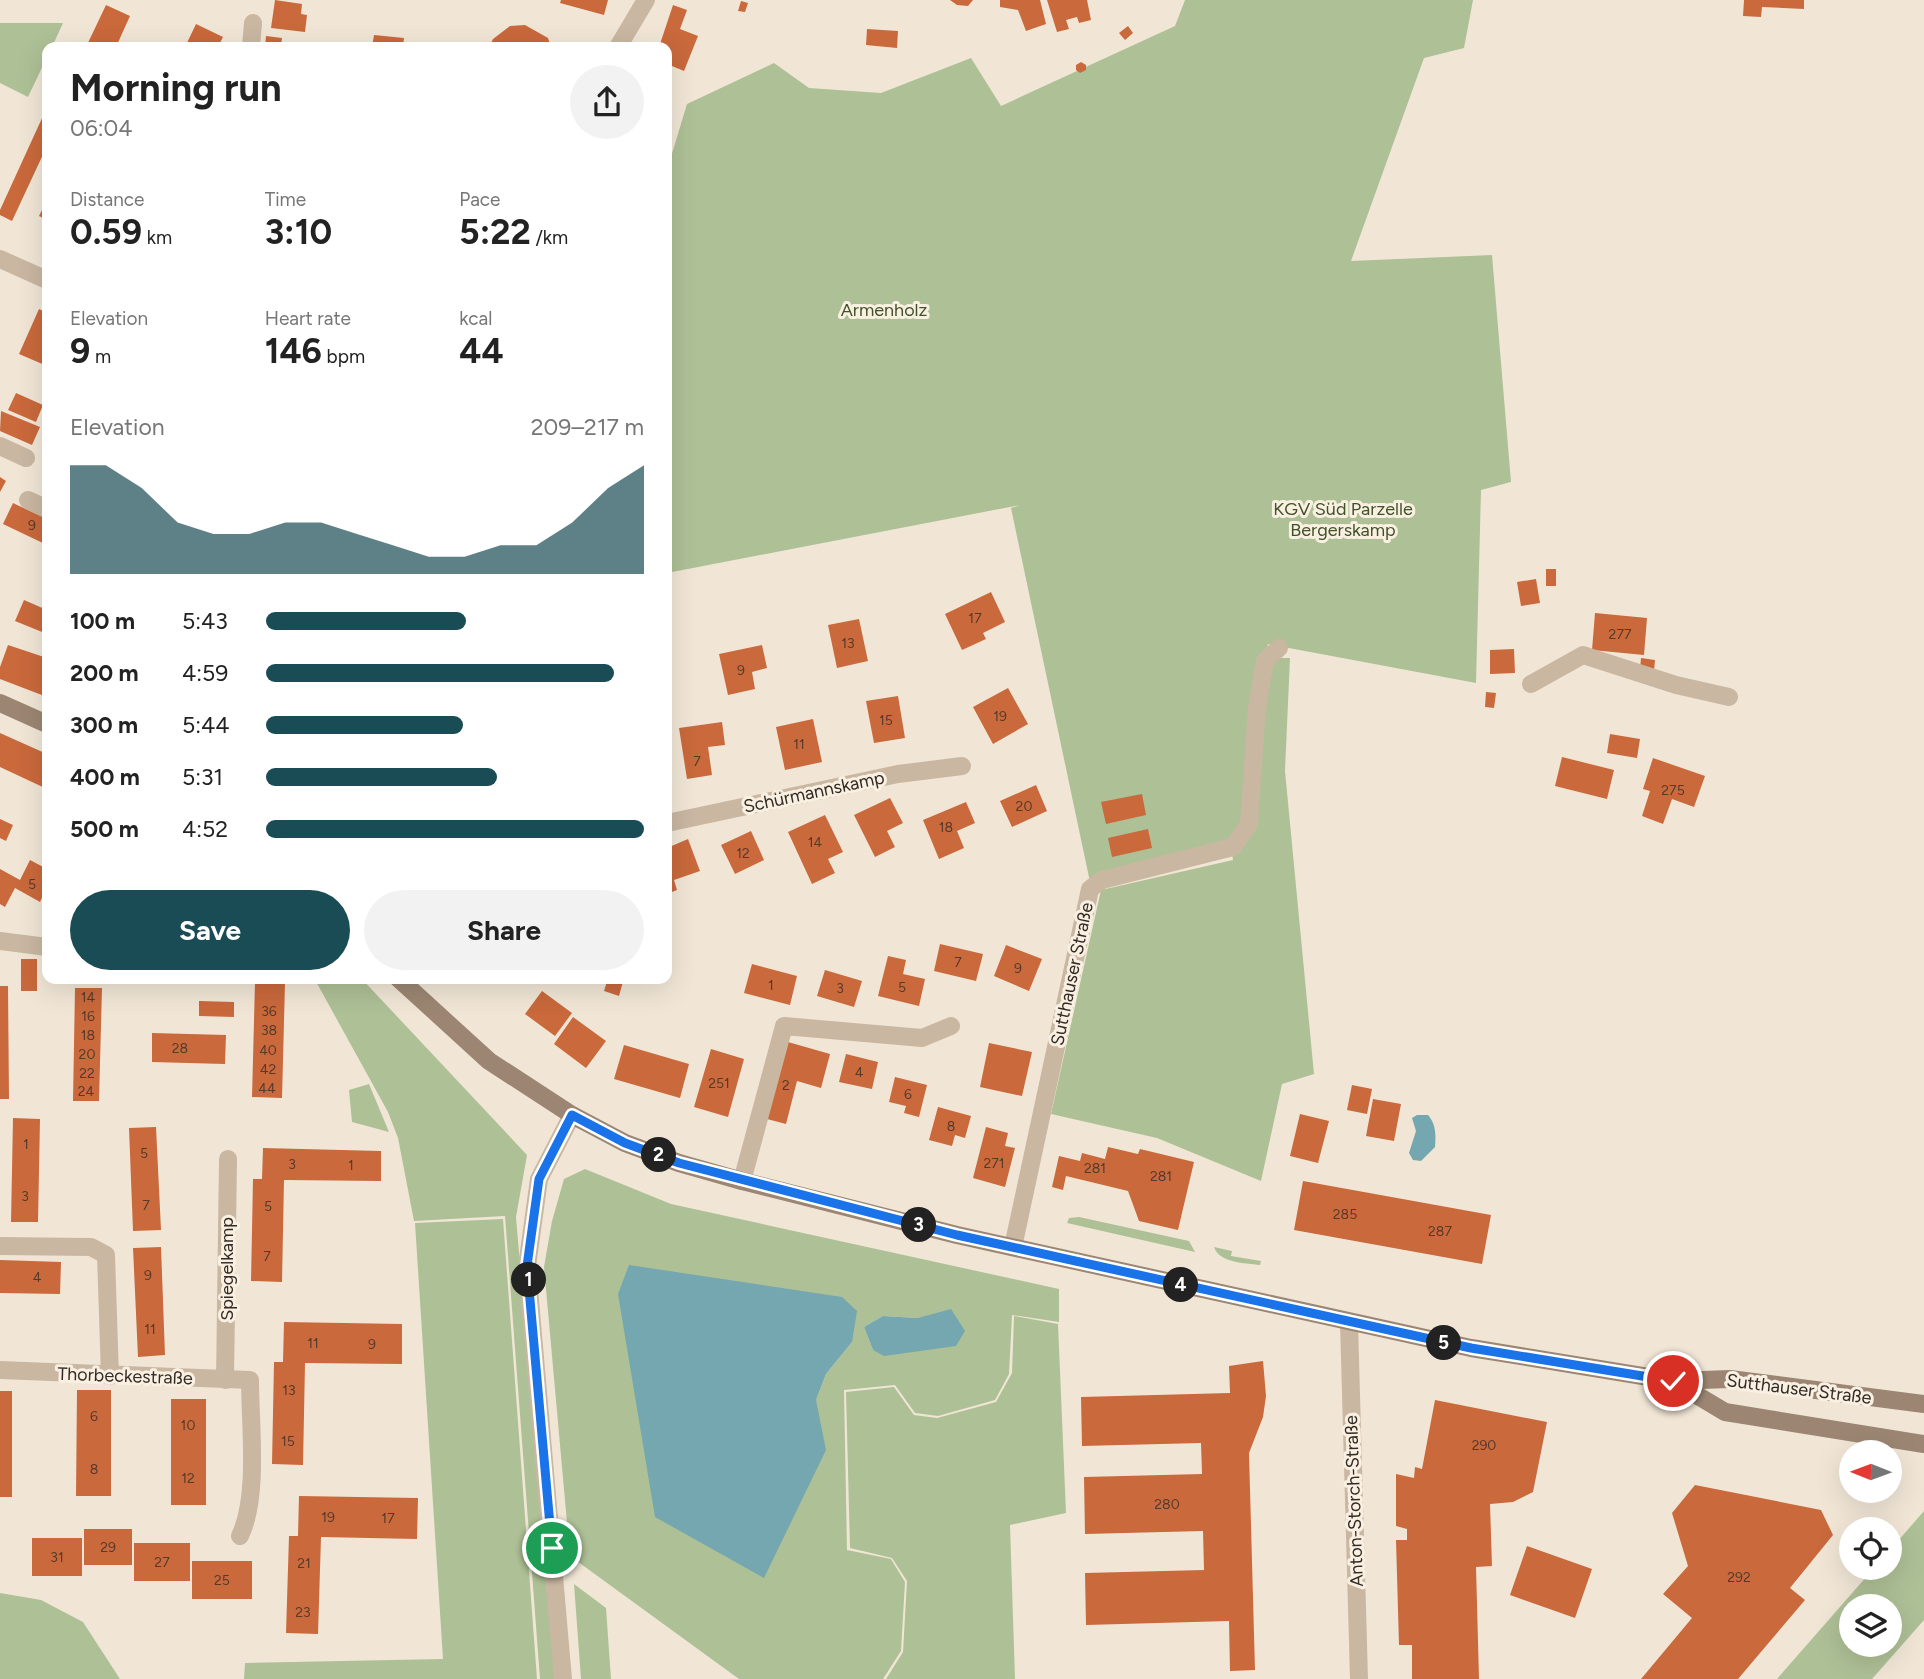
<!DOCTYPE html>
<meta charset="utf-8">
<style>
:root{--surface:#fff;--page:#f2f2f2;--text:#222;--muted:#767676;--accent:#1a4c55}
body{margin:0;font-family:Figtree,sans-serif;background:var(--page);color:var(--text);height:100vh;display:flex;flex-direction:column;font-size:26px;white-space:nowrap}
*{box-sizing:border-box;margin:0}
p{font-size:23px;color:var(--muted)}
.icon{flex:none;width:38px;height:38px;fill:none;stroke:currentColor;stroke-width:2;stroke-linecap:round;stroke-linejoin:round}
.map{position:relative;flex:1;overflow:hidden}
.panel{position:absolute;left:42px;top:42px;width:630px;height:942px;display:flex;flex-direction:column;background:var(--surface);border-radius:14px;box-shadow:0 7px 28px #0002}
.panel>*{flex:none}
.needle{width:46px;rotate:271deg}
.controls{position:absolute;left:1839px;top:1440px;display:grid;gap:14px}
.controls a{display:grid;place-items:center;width:63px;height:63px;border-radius:50%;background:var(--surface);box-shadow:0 7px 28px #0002;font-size:35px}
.pin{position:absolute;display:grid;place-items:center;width:60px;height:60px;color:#fff;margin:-30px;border:4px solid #fff;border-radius:50%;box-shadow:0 2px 7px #0007}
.km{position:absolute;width:35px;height:35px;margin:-18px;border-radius:50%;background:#222;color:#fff;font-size:19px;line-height:35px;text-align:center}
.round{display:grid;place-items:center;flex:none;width:74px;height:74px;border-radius:37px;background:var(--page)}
.head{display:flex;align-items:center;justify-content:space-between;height:119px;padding:0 28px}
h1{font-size:38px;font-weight:700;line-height:52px}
.stats{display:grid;grid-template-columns:repeat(3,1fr);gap:10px;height:119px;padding:7px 28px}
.stats div{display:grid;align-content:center}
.stats b{font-size:35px;font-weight:700}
.stats small{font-size:19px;font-weight:400}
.stats p{font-size:19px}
.chart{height:196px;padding:14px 28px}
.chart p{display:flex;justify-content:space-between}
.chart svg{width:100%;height:126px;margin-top:7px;fill:var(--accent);opacity:.7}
.primary-button{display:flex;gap:14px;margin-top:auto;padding:14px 28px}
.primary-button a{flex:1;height:80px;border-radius:42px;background:var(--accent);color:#fff;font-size:28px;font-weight:700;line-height:80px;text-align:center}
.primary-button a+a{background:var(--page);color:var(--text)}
ul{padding:0 28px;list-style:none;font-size:23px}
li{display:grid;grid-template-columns:112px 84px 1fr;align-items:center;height:52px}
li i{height:18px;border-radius:9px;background:var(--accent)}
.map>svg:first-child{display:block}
</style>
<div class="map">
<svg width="1924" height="1679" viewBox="0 0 1924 1679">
<rect width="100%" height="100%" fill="#f1e6d6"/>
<!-- green -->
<path fill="#aec096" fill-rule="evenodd" d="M1185 0H1473L1464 48 1424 58 1351 261 1492 255 1511 482 1481 490 1476 683 1268 644 1265 658H1290L1285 771 1314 1074 1282 1084 1261 1181 1157 1138 1051 1114 1101 890 1233 860 1231 846 1090 882 1011 508 1020 505 667 573V170L687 104 774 63 809 88 881 93 971 58 1001 106 1175 26Z
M0 23H63L52 47H47V57L28 97 0 83Z
M314 978H361L527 1155 516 1217 555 1679H540L505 1216 414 1221 398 1138 388 1112Z
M369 1084 389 1132 352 1122 349 1090Z
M585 1169 671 1204 1059 1289V1322L1012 1315 1009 1374 995 1400 938 1416 915 1413 895 1385 844 1390 847 1550 891 1559 905 1582 901 1651 883 1679H739L570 1556 544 1267 552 1221 564 1179ZM842 1297 852 1342 826 1374 816 1400ZM883 1316 918 1318 873 1350 864 1327Z
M1079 1217 1189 1241 1195 1252 1067 1223 1069 1218Z
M503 1219 537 1679H244L245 1663 443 1659 415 1223Z
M1214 1247 1232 1251 1231 1256 1261 1261 1260 1265C1245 1263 1219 1263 1214 1247Z
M1014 1316 1058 1324 1066 1513 1010 1525 1015 1679H886L903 1652 907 1581 892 1558 850 1548 846 1392 894 1387 914 1415 937 1418 996 1402 1012 1373Z
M1924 1511V1620L1872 1679H1777L1874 1568H1890V1550ZM1852 1606H1890V1645H1852Z
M574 1584 606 1608 611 1679H581Z
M0 1593 41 1600 83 1622 120 1679H0Z"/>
<!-- water -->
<path fill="#74a7af" d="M1417 1115H1428C1436 1124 1436 1135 1435 1147L1421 1161 1413 1160 1409 1153 1416 1131 1412 1118Z
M629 1265 842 1297 857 1311 852 1342 826 1374 816 1400 826 1450 764 1578 655 1517 618 1294Z
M951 1309 965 1331 956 1346 884 1356 873 1350 864 1327 883 1316 918 1318Z"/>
<!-- building -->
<path fill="#c9693c" d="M275 0 302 4 301 14 307 15 305 32 271 28Z
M561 0H608L604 15 560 3Z
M950 0H973L968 6 957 5Z
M1000 0H1040L1046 24 1026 31 1018 10 1000 7Z
M1047 0H1087L1091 20 1079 23 1077 17 1066 20 1069 29 1057 32Z
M1744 0H1804V9L1762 7 1761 17 1743 16Z
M741 1 748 3 745 12 738 11Z
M106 5 130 16 116 47H86Z
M673 5 687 10 680 29 698 36 684 71 667 64V47H659Z
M196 24 223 37 218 47H185Z
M525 25 548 38 551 47H489L493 39 510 26Z
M1128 26 1133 33 1125 40 1119 33Z
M867 29 898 31 897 48 866 45Z
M374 35 404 38 403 47H372Z
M266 36 282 38 281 47H265Z
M1081 62 1086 65V70L1080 73 1076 70V65Z
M43 116 47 118V146L12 221 0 215V210Z
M47 200V220L39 216Z
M39 309 47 313V366L19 354Z
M16 393 43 405 36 422 8 410Z
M1 411 40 427 32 445 0 431Z
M0 477 6 481 0 492Z
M13 503 47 519V545L3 524Z
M1546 569H1556V586H1546Z
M1536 579 1540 603 1521 606 1517 582Z
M991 592 1005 622 983 633 986 639 962 650 945 614Z
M24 600 47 610V634L15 621Z
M1595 613 1647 618 1644 655 1592 650Z
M859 619 868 661 837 668 828 625Z
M8 645 47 658V697L0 679V667Z
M762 645 767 668 752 672 755 689 728 695 719 654Z
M1514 649 1515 673 1490 674V650Z
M1641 658 1655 660 1654 671 1640 669Z
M1008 688 1028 724 993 744 973 707Z
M1486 692 1496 693 1494 708 1485 707Z
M898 696 905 738 874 743 866 701Z
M813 719 822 762 785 770 776 727Z
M722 722 725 745 708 747 712 775 687 779 679 728Z
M0 733 47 754V789L0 767Z
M1610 734 1640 739 1637 758 1607 753Z
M1562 757 1614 770 1607 799 1555 786Z
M1653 758 1705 776 1694 807 1672 799 1663 824 1642 816 1650 791 1643 789Z
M1036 785 1047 811 1012 827 1000 801Z
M1142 794 1146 815 1106 824 1101 802Z
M890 798 903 823 887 831 895 847 875 857 854 815Z
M966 802 975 823 957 831 964 848 939 859 923 820Z
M825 815 843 852 828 859 835 873 812 884 788 832Z
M0 819 13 825 6 841 0 838Z
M1148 829 1152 848 1112 857 1108 838Z
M751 831 764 860 735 874 721 845Z
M688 839 700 871 674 880 677 890 667 894V848Z
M30 860 47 869V887L40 902 15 888 5 907 0 904V869L20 880Z
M940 944 983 954 976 981 934 971Z
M1006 945 1042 959 1029 991 994 976Z
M888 956 906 960 903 974 925 979 919 1006 878 996Z
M21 959H37V991H21Z
M752 964 797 976 790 1005 744 993Z
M825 970 862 981 854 1007 817 996Z
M608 978H624L619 996 604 991Z
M255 982 285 983 282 1098 252 1097Z
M0 986H8L9 1099H0Z
M75 988H102L99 1101H73Z
M542 991 572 1013 555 1036 525 1014Z
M199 1001 234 1002V1017L199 1016Z
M573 1017 606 1041 586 1068 554 1044Z
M152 1033 226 1035 225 1064 152 1062Z
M788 1042 830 1054 821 1088 797 1081 786 1124 767 1119Z
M989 1043 1032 1052 1022 1096 980 1087Z
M624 1045 689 1064 680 1098 614 1079Z
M711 1049 744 1059 728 1117 694 1107Z
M846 1054 878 1062 872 1089 839 1082Z
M895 1077 927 1085 919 1117 904 1113 906 1106 889 1102Z
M1352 1085 1372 1089 1367 1114 1347 1110Z
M1373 1099 1401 1104 1394 1141 1366 1136Z
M938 1107 971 1116 965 1138 955 1135 952 1146 929 1140Z
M1300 1114 1329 1121 1318 1163 1290 1156Z
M13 1118 40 1119 38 1222H11Z
M156 1127 161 1230 133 1231 129 1128Z
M986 1127 1008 1133 1005 1146 1015 1148 1005 1187 973 1178Z
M1108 1147 1138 1154 1140 1149 1194 1162 1178 1230 1139 1221 1128 1191 1066 1176 1063 1190 1052 1187 1059 1156 1080 1161 1082 1153 1105 1159Z
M263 1148 381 1151V1181L284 1180 282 1282 251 1281 253 1179H262Z
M1303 1181 1491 1215 1482 1264 1294 1230Z
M161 1247 165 1355 138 1357 133 1248Z
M0 1260 61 1262 60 1294 0 1293Z
M284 1322 402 1324V1364L305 1363 303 1465 272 1464 274 1362H283Z
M1263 1361 1266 1396 1263 1417 1249 1453 1255 1670 1230 1671 1229 1621 1086 1625 1085 1573 1204 1570 1203 1531 1085 1534 1084 1477 1202 1474 1201 1443 1082 1446 1081 1397 1230 1393 1229 1366Z
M77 1390H111V1496H76Z
M0 1391H12V1497H0Z
M171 1399H206V1505H171Z
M1435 1400 1547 1422 1533 1492 1513 1502 1490 1504 1492 1566 1476 1567 1479 1679H1412V1645H1399L1396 1540H1407V1529L1396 1526V1474L1414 1478 1415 1467 1422 1469Z
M1695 1485 1821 1510 1833 1535 1790 1588 1805 1600 1738 1679H1641L1692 1618 1663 1594 1688 1566 1672 1513Z
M299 1496 418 1498 417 1539 321 1537 318 1634 286 1633 289 1536H298Z
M84 1529H132V1565H84Z
M32 1538H82V1576H32Z
M134 1543H190V1581H134Z
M1527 1546 1592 1569 1575 1618 1510 1595Z
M192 1561H252V1599H192Z"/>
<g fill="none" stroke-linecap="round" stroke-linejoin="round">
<!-- street -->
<path stroke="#c9b7a2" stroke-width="18" d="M251 47 253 23
M618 47 646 0
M0 259 47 280
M0 446 26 458
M28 500 47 509
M1531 684 1583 655 1676 685 1729 697
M667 823 898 774 962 766
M0 941 47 947
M742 1181 784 1026 922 1038 951 1026
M0 1246 91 1247 106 1255 110 1376
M1013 1247 1090 889 1102 880 1233 847 1249 824 1257 708 1265 661 1279 648
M1349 1323 1359 1679
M0 1370 250 1380C250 1425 259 1496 240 1536
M225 1380 228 1159
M563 1679 527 1266 539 1179 572 1115"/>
<!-- secondary -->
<path stroke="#9c8673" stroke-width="18" d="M0 703 47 724
M398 978 489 1061 572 1115 625 1143 679 1163 742 1181 957 1235 1471 1348 1673 1381 1730 1379 1924 1404
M1673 1381 1725 1412 1924 1444"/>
</g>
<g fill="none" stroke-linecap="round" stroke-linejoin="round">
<!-- route casing -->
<g stroke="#fff" stroke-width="14">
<path id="route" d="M552 1548 527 1266 539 1179 572 1115 625 1143 679 1163 957 1235 1471 1348 1673 1381"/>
</g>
<!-- route -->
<use href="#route" stroke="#1a73e8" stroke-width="9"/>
</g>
<g text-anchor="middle" stroke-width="6" stroke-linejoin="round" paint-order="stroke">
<!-- number labels -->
<g font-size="14" fill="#583a2b">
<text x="32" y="530">9</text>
<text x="975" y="623">17</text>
<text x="1620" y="639">277</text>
<text x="848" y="648">13</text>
<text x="741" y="675">9</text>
<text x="1000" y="721">19</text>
<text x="886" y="725">15</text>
<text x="799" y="749">11</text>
<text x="697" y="766">7</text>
<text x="1673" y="795">275</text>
<text x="1024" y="811">20</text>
<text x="946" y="832">18</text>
<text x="815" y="847">14</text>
<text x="743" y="858">12</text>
<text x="32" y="889">5</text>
<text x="958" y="967">7</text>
<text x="1018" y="973">9</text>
<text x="771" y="990">1</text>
<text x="902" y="992">5</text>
<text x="840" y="993">3</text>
<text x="88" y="1002">14</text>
<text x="269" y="1016">36</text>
<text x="88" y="1021">16</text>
<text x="269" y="1035">38</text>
<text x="88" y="1040">18</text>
<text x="180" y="1053">28</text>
<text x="268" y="1055">40</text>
<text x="87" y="1059">20</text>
<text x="268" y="1074">42</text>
<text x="859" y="1077">4</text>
<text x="87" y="1078">22</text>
<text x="719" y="1088">251</text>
<text x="786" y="1090">2</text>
<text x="267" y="1093">44</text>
<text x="86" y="1096">24</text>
<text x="908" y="1099">6</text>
<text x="951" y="1131">8</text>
<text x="26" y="1149">1</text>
<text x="144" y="1158">5</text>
<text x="994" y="1168">271</text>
<text x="292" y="1169">3</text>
<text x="351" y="1170">1</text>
<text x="1095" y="1173">281</text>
<text x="1161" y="1181">281</text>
<text x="25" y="1201">3</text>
<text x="146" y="1210">7</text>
<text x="268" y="1211">5</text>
<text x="1345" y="1219">285</text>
<text x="1440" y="1236">287</text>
<text x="267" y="1261">7</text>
<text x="148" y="1280">9</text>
<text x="37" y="1282">4</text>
<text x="150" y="1334">11</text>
<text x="313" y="1348">11</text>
<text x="372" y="1349">9</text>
<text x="289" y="1395">13</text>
<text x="94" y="1421">6</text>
<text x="188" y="1430">10</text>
<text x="288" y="1446">15</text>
<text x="1484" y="1450">290</text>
<text x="94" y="1474">8</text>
<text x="188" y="1483">12</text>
<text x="1167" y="1509">280</text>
<text x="328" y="1522">19</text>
<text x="388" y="1523">17</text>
<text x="108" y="1552">29</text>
<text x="57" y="1562">31</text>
<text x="162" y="1567">27</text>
<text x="304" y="1568">21</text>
<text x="1739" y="1582">292</text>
<text x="222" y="1585">25</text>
<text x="303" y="1617">23</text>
</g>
<!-- park labels -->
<g font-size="18" fill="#3f5228" stroke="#f9f0e2">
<text x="884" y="316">Armenholz</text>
<text x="1343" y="515">KGV Süd Parzelle<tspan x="1343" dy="21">Bergerskamp</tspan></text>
</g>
<!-- street labels -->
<g font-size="18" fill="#332a25" stroke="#f9f0e2">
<text transform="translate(814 792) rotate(-12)" y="6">Schürmannskamp</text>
<text transform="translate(1072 974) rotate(-78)" y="6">Sutthauser Straße</text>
<text transform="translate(227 1269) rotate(-90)" y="6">Spiegelkamp</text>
<text transform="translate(125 1376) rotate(2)" y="6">Thorbeckestraße</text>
<text transform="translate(1799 1389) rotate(7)" y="6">Sutthauser Straße</text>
<text transform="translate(1354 1501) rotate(-92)" y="6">Anton-Storch-Straße</text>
</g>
</g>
</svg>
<div class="controls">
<a><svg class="needle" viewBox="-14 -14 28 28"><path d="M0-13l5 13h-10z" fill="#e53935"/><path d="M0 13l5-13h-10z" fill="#767676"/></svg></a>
<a><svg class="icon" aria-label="locate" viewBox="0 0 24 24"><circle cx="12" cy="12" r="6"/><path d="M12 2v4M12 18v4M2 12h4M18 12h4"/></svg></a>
<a><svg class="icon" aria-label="layers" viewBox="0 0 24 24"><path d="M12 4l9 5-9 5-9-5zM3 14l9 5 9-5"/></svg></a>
</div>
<div class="pin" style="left:552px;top:1548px;background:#1e9e55"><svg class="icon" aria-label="arrive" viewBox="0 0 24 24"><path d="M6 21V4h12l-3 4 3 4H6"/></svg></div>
<div class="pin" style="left:1673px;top:1381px;background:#d93025"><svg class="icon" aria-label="check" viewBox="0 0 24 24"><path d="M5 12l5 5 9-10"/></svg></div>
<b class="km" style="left:529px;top:1280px">1</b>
<b class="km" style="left:659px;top:1155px">2</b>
<b class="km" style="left:919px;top:1225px">3</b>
<b class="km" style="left:1181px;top:1285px">4</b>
<b class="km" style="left:1444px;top:1343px">5</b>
<section class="panel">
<div class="head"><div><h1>Morning run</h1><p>06:04</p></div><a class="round"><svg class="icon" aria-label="share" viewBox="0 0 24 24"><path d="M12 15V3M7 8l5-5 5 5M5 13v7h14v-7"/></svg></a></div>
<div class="stats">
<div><p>Distance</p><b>0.59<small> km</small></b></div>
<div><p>Time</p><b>3:10</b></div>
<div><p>Pace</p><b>5:22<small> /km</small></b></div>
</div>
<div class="stats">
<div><p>Elevation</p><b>9<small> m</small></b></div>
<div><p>Heart rate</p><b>146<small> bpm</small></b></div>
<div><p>kcal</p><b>44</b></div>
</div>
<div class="chart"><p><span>Elevation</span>209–217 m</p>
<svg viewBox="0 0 160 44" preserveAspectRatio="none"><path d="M0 44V6L10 6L20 14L30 26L40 30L50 30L60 26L70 26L80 30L90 34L100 38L110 38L120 34L130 34L140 26L150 14L160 6V44z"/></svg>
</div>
<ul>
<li><b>100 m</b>5:43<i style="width:53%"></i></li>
<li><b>200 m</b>4:59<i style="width:92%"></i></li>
<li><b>300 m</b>5:44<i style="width:52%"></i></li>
<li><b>400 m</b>5:31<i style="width:61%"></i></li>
<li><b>500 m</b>4:52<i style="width:100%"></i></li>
</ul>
<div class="primary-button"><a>Save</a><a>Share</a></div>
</section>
</div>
